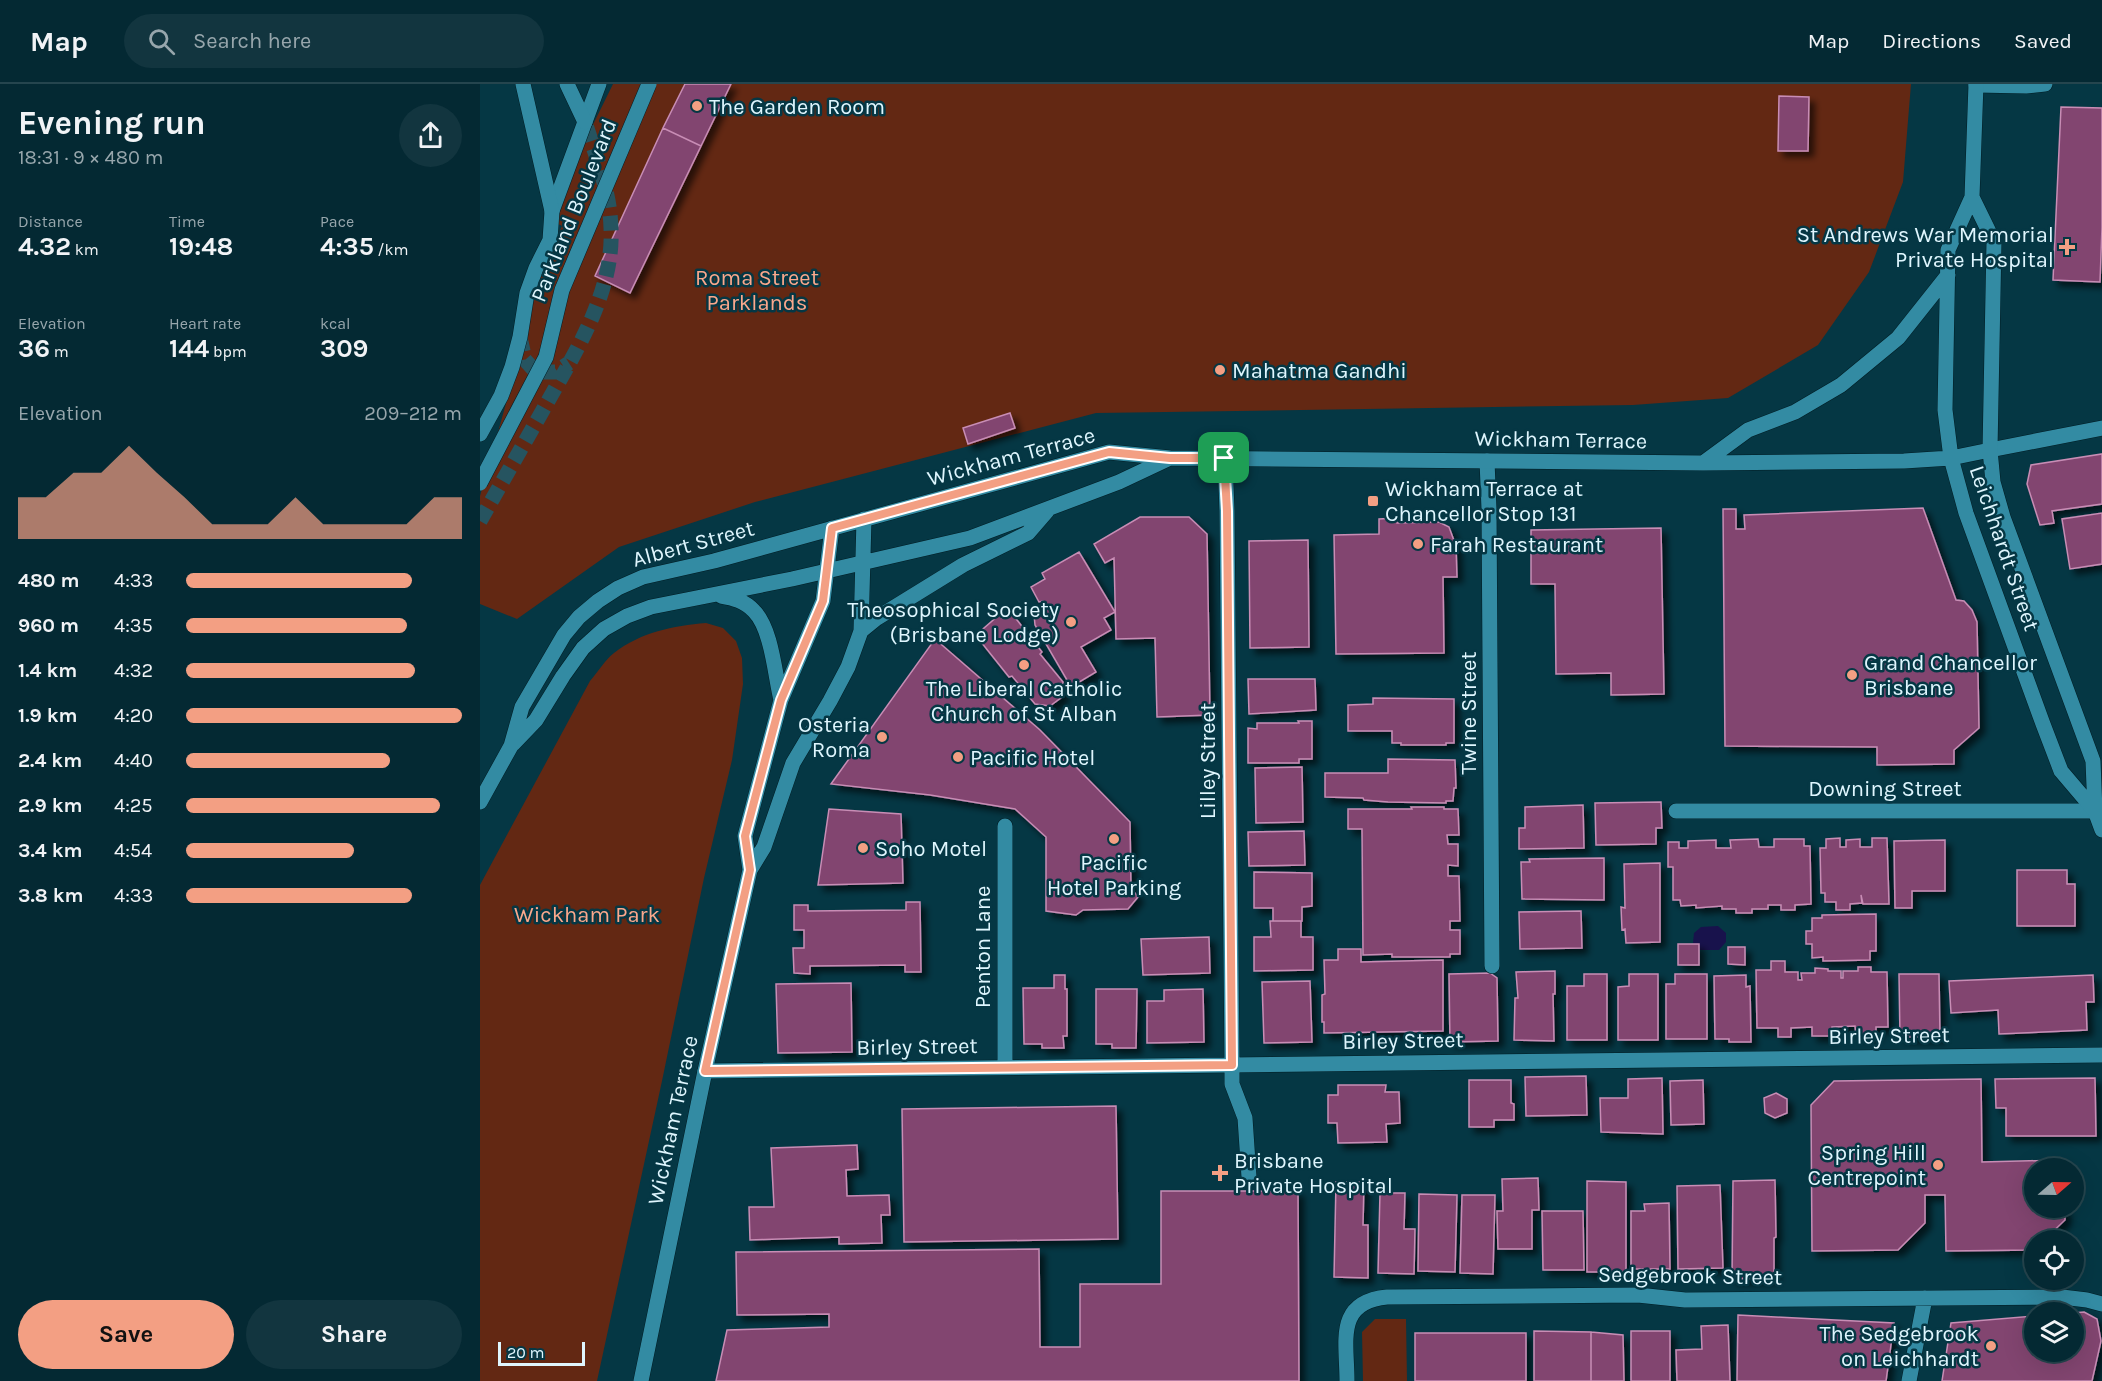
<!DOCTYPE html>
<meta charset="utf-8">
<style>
:root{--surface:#042933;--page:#12353f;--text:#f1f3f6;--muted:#97a6ac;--line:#25454e;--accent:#f39f83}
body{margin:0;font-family:Karla,sans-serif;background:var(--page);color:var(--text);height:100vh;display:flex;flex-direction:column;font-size:22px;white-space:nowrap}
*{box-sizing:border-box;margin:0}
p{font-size:20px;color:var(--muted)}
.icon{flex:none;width:33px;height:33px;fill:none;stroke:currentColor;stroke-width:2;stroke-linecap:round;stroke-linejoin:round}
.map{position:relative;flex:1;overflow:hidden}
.details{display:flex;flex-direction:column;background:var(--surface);width:480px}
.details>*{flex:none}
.needle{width:39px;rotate:70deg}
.fabs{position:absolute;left:1544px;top:1074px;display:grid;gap:12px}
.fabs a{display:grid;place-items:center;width:60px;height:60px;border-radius:50%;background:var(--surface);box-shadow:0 6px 24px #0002,0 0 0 2px var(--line);font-size:30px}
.scale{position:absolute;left:18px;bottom:15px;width:87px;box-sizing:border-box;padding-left:6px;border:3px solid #dff6fe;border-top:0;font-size:16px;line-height:21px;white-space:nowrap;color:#dff6fe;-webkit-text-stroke:4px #053744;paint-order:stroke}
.pin{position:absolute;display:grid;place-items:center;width:51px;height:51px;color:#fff;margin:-26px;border-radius:12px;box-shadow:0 3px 9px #0006}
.round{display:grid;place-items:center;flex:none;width:63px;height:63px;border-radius:32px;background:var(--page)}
.head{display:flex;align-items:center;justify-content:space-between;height:102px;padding:0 18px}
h1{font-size:33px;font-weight:700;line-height:45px}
.stats{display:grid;grid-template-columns:repeat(3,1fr);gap:9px;height:102px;padding:6px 18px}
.stats div{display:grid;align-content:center}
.stats b{font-size:26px;font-weight:700}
.stats small{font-size:16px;font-weight:400}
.stats p{font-size:16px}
.chart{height:168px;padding:12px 18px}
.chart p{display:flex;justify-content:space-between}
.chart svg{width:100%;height:108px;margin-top:6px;fill:var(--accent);opacity:.7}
.action{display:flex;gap:12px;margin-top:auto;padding:12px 18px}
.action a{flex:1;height:69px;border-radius:36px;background:var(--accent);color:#111;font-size:24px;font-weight:700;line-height:69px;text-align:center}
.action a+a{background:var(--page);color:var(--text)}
ul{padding:0 18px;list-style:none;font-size:20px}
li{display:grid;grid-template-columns:96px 72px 1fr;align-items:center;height:45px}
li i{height:15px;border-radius:8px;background:var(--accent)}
header{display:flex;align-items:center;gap:36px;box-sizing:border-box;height:84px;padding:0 30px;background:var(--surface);border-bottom:2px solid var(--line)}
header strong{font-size:28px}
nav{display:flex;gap:33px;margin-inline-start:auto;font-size:21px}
.search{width:420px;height:54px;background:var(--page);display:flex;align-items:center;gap:15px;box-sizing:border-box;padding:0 21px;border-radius:33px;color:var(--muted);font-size:22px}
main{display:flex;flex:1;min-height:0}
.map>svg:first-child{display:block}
</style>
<header>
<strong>Map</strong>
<div class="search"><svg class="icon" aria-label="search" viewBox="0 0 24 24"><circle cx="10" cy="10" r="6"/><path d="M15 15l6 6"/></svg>Search here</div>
<nav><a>Map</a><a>Directions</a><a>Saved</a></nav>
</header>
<main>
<section class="details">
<div class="head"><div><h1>Evening run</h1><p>18:31 · 9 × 480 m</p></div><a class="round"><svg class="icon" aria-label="share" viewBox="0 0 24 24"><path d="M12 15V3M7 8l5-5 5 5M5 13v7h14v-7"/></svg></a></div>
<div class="stats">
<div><p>Distance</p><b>4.32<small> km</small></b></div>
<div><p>Time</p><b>19:48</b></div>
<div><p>Pace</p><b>4:35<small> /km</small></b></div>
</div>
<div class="stats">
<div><p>Elevation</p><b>36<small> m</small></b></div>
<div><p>Heart rate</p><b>144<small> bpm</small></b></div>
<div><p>kcal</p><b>309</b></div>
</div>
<div class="chart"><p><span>Elevation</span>209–212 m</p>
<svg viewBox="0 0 160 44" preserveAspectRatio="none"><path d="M0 44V27L10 27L20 17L30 17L40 6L50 17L60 27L70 38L80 38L90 38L100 27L110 38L120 38L130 38L140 38L150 27L160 27V44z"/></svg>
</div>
<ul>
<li><b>480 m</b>4:33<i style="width:82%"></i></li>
<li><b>960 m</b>4:35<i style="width:80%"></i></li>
<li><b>1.4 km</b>4:32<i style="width:83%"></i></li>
<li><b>1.9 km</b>4:20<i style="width:100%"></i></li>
<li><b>2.4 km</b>4:40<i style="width:74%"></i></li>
<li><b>2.9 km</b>4:25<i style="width:92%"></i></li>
<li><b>3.4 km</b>4:54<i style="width:61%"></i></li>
<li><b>3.8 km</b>4:33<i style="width:82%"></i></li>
</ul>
<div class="action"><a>Save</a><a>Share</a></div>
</section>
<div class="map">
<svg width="1622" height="1297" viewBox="0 0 1622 1297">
<defs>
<filter id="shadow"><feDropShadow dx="5.5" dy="5.5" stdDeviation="3" flood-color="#0009"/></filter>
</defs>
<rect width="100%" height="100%" fill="#053744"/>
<!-- green -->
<path fill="#632813" d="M133 0H1431L1423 98 1389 188 1338 261 1248 314 1153 321 616 329 275 418 139 463 37 535 0 520V412L48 241 60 188 82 142 67 134Z
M226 539 243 544 256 557 262 574 263 600 252 676 224 794 182 997 117 1297H0V801L110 597C118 588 125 576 134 569 161 548 193 542 226 539Z
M895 1235H926L927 1297H883L882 1248Z"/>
<!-- water -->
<path fill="#18124c" d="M1238 842 1246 849V858L1239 866H1220L1213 859 1214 849 1221 843Z"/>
<!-- building -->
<path fill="#824470" stroke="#c88db5" stroke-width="1.5" filter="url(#shadow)" d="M205 0H251L221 62 183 44Z
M1299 12 1329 13 1328 67H1298Z
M1581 23 1622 24V143L1620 198 1573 196Z
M183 44 221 62 150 209 115 192Z
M530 329 535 344 488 360 483 344Z
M1622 370V420L1572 427 1574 439 1560 441 1547 400 1551 381Z
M1443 424 1476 516 1484 517 1492 526 1497 538 1499 644 1474 666V680L1397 681V663L1245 662 1243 425H1256V445H1265L1264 431Z
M1622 429V480L1590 485 1582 435Z
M660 433H709L727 450 730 631 677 633 675 554 636 555 634 474 625 479 614 460Z
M917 434V439L959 438 969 443 976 462 977 493H963L964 569 856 570 854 451 899 450V435Z
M1181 444 1184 610 1131 611V589L1076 590 1075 500H1051V446Z
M828 456 829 563 770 564 769 457Z
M599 468 635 528 624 534 631 546 601 563 616 588 591 603 555 541 554 530 566 523 563 517 559 518 551 503 565 495 562 489Z
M530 527 562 568 560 570 583 598 582 613 570 622 555 620 532 592 529 593 497 553 505 548 503 545 519 531 522 534Z
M455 555 560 646 650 738 651 804 658 813 648 825 603 826 596 831 566 827V753L535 725 450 711 351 700Z
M768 595H835L836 626 769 630Z
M893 614 974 615V659H966V661H921V659H912V647H868V621L893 620Z
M818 637H832V675H819V679H768V644L777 645V639H819Z
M908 675 975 676 976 704H974L973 717H966V719L908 718 884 716 883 714 845 713V689H908Z
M822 683 823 738 776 739 775 684Z
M1181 718 1182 744H1176V760L1116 761 1115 719Z
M1103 721 1104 764 1039 765V744H1045V723Z
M931 723H964V725H978L979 751H967L968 760H978V782L968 781V792H979L980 837H970V846H980V870H970V873H912V870L883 871 882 745H868V725H932Z
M349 725 421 730 423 799 338 801Z
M824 747 825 781 769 782 768 748Z
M1360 754V763H1366V756L1380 755V763H1392V754H1407L1409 820H1383L1381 811 1382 819 1370 820V826H1356V818H1345V809H1341L1340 764H1346V755Z
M1278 755 1279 763H1294V755H1324V762H1330L1331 820 1315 821V826H1301V821H1288V825H1272V829H1256V825H1242V822L1216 824V821L1201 822 1200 816H1193V783H1188V758H1199V764H1208V757L1236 756V764H1251L1250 756Z
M1465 756V807H1432V824H1415L1414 757Z
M1124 774V816L1042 815 1041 778H1050L1049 775Z
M1180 779V858L1146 859 1145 845 1142 846 1141 823 1145 824 1144 780Z
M1537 786H1587V800H1595V842H1537Z
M774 788 832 789V822L822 823V837H793V824H774Z
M426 818H440L441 888H425V881L330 882V890L314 889 313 864H324V846H314V821H328V827L426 826Z
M1101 827 1102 864 1040 865 1039 828Z
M1396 830V867H1390V876L1343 877V873L1332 874V860H1326V847H1332V834H1342V831Z
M790 837H821V853H833V886L774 887V853H791Z
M729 853 730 889 663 891 661 855Z
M1198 860H1219V881H1198Z
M1248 863H1265V881L1248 880Z
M858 865H881V878L963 876V947L844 949V938H842V911L845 910 844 876H858Z
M1291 877H1305V888H1318V896H1322L1321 889H1335V884L1348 885V887H1361V894H1363V887H1378V883H1391V888H1407L1408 943H1396V951L1376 952 1375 942 1352 943V952H1332V943L1311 944V953H1298V944H1277L1276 886H1291Z
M1075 887V910H1073L1074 957 1034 956 1035 914H1038L1036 888Z
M1010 889 1017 894 1018 957 970 958 969 890Z
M1104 890H1127V956H1087V902H1104Z
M1149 890H1178V956H1138V903L1149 902Z
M1195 890H1227V955H1186V900H1195Z
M1419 890H1459L1460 953H1420Z
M574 891H585V905H587V952H583L584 964H562V960H544L543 904H574Z
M1266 891V903L1270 902 1271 958H1249V955H1235L1234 892Z
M1613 891 1614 918H1606L1607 946 1519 950 1518 926 1471 929 1469 897Z
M830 897 832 958 784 959 782 898Z
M371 899 372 968 298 969 296 900Z
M616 905H657L656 964H632V960H616Z
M723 905 724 958 667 959V917H684V906Z
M1106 992 1107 1031 1046 1032 1045 993Z
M1182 994 1183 1050 1121 1048 1120 1014H1148V995Z
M1615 994 1616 1052H1526V1024H1516L1515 995Z
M1501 995 1502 1078 1584 1076V1084H1554V1124H1585V1136L1564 1156H1554V1166L1466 1167 1465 1111H1445V1139L1418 1166 1332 1167 1331 1021 1354 997Z
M989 996H1031V1019L1034 1020V1036H1014V1043H989Z
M1223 996 1224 1040 1191 1041 1190 997Z
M858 1001H906L905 1008H919L920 1039 906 1040 907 1058 858 1059 857 1039H848V1011H858Z
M1296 1009 1307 1015V1029L1295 1034 1285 1029 1284 1014Z
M636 1022 638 1155 424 1158 422 1025Z
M377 1061 378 1085 366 1086 367 1112 409 1111 410 1131H401L402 1159 359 1160V1153L270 1156 269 1123H294L291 1064Z
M1058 1094 1059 1126H1052V1165H1018L1017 1127H1023L1022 1095Z
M1295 1096 1296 1153 1294 1154V1194L1252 1195 1253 1097Z
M1107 1097 1146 1098V1188H1107Z
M856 1098H884L883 1141H888V1194L854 1193Z
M1240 1101 1243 1184 1198 1185 1197 1102Z
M681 1107H818L819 1297H236L247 1246 349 1243V1230L257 1231 256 1168 559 1165 560 1263H600V1200H681Z
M900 1109H925L924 1145H935L934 1190 898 1189Z
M939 1110 977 1111 975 1188 938 1187Z
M982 1111H1015L1013 1190 980 1189Z
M1189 1119 1190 1185H1151V1127H1165L1164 1120Z
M1062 1127H1103L1104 1186H1063Z
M1604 1228 1617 1235 1621 1257 1612 1297H1462L1471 1239 1554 1232V1268H1593V1229Z
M1258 1231 1414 1239 1406 1297H1257Z
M1248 1241 1250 1297H1197L1196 1266 1222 1265 1221 1242Z
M1054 1247 1111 1248V1297H1054Z
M1151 1247H1190V1297H1151Z
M1111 1248 1143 1251 1144 1297H1111Z
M935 1249H1046V1297H935Z"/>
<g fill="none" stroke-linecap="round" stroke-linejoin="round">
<!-- street-tunnel -->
<path stroke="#265460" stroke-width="15" stroke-dasharray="15 8" stroke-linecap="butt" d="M40 253 45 276 56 288H75L89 279
M0 437C21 400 42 363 63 326 94 270 134 210 131 144 130 107 116 73 105 38"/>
<!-- lane casing -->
<g stroke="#021d24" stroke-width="16">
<path id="lane" d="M72 127 119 0
M752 981V1000L765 1034 769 1093"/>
</g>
<!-- street casing -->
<g stroke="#021d24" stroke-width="16">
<path id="street" d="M87 0 105 38
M1496 1 1546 2 1565 0
M0 350 21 312 32 283 40 253 47 209 56 184 70 156 72 127 43 0
M1510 366 1622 344
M745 374 747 427 752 981
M1007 377 1009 425 1012 882
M1196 727H1615
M525 742V983
M225 987 1622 971
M867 1297C867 1257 855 1218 907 1213L1158 1211 1205 1216 1582 1213 1607 1216 1622 1220
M1429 1297 1445 1214"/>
</g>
<!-- secondary casing -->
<g stroke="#021d24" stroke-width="16">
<path id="secondary" d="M1496 0 1492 113 1468 166 1465 326 1471 374 1486 429 1563 640 1581 687 1615 727
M1492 113 1514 158 1510 366 1513 398 1523 433 1613 677 1615 727 1622 746
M1223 379 1268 346 1315 328 1361 301 1418 254 1468 191
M241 512C253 514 265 517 274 527 292 545 295 592 301 616
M381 547 397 534 483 481 548 449 567 427
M33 660 56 636 83 592 103 564 124 545 147 532 171 523 312 495 490 454 639 398 690 374
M0 718 31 662 42 623 84 551 99 533 118 517 138 504 163 493 234 477 629 368 690 374 1223 379 1424 377 1471 374 1510 366
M270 786 284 763 313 679 350 617 368 583 381 547 384 435
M161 1297 225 987 270 786 265 752 301 616 343 517 352 444"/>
</g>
<!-- lane -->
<use href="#lane" stroke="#338ba3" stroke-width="15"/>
<!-- street -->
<use href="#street" stroke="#338ba3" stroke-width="15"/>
<!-- secondary -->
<use href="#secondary" stroke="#338ba3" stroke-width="15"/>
<!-- secondary-bridge casing -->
<g stroke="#021d24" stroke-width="16" stroke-linecap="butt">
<path id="secondary-bridge" d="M0 399 66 273 82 206 169 0"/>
</g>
<!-- secondary-bridge -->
<use href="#secondary-bridge" stroke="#338ba3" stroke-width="15"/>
</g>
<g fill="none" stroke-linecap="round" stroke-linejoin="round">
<!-- route casing -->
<g stroke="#fff" stroke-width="12">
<path id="route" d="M629 368 690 374H744L747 427 752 981 225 987 270 786 265 752 301 616 343 517 352 444Z"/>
</g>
<!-- route -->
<use href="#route" stroke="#f39f83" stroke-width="8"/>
</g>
<!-- markers -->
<g fill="#f39f83" stroke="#053744" stroke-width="2">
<circle cx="217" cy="22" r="6"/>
<path d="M1584 154h6v6h6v6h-6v6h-6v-6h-6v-6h6z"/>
<circle cx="740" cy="286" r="6"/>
<rect x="887" y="411" width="12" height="12" rx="3"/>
<circle cx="938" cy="460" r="6"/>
<circle cx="591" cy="538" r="6"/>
<circle cx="544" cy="581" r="6"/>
<circle cx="1372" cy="591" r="6"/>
<circle cx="402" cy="653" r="6"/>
<circle cx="478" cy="673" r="6"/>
<circle cx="634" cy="755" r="6"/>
<circle cx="383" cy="764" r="6"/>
<circle cx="1458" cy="1081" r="6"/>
<path d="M737 1080h6v6h6v6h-6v6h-6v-6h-6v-6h6z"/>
<circle cx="1511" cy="1262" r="6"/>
</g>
<g text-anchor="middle" stroke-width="5" stroke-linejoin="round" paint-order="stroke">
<!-- poi labels -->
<g font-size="22" fill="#dff6fe" stroke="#053744" text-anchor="start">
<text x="229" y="30">The Garden Room</text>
<text x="1574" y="158" text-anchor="end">St Andrews War Memorial<tspan x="1574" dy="25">Private Hospital</tspan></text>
<text x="752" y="294">Mahatma Gandhi</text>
<text x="905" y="412">Wickham Terrace at<tspan x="905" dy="25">Chancellor Stop 131</tspan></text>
<text x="950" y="468">Farah Restaurant</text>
<text x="579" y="533" text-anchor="end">Theosophical Society<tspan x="579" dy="25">(Brisbane Lodge)</tspan></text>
<text x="1384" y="586">Grand Chancellor<tspan x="1384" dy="25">Brisbane</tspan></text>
<text x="544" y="612" text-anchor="middle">The Liberal Catholic<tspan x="544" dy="25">Church of St Alban</tspan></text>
<text x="390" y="648" text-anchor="end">Osteria<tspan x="390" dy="25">Roma</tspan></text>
<text x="490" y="681">Pacific Hotel</text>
<text x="395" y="772">Soho Motel</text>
<text x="634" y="786" text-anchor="middle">Pacific<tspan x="634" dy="25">Hotel Parking</tspan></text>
<text x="1446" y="1076" text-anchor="end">Spring Hill<tspan x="1446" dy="25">Centrepoint</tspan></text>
<text x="754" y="1084">Brisbane<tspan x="754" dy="25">Private Hospital</tspan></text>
<text x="1499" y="1257" text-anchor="end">The Sedgebrook<tspan x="1499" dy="25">on Leichhardt</tspan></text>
</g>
<!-- street labels -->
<g font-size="22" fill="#dff6fe" stroke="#053744">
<text transform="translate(93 126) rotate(-68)" y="8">Parkland Boulevard</text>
<text transform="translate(1081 355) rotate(1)" y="8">Wickham Terrace</text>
<text transform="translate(531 372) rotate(-15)" y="8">Wickham Terrace</text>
<text transform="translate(213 459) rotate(-15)" y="8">Albert Street</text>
<text transform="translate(1525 464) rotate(71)" y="8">Leichhardt Street</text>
<text transform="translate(988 629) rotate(-90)" y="8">Twine Street</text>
<text transform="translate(727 677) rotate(-90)" y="8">Lilley Street</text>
<text x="1405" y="712">Downing Street</text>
<text transform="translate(502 863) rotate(-90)" y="8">Penton Lane</text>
<text transform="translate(1409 951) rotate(-1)" y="8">Birley Street</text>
<text transform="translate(923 956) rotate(-1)" y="8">Birley Street</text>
<text transform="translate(437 962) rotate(-1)" y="8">Birley Street</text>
<text transform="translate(192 1036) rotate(-78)" y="8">Wickham Terrace</text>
<text transform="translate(1210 1191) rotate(1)" y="8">Sedgebrook Street</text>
</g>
<!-- park labels -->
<g font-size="22" fill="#fba88c" stroke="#053744">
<text x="277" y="201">Roma Street<tspan x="277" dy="25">Parklands</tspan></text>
<text x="107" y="838">Wickham Park</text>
</g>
</g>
</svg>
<div class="fabs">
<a><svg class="needle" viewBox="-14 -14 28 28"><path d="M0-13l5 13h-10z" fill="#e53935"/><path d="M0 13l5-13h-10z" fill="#97a6ac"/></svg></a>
<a><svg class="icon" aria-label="locate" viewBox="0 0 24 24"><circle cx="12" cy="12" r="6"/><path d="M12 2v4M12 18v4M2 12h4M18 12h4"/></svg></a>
<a><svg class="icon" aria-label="layers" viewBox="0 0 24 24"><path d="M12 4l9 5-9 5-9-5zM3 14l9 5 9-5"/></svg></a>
</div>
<div class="scale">20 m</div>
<div class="pin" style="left:744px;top:374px;background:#1e9e55"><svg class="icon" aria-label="arrive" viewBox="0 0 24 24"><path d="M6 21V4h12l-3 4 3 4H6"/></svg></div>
</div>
</main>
